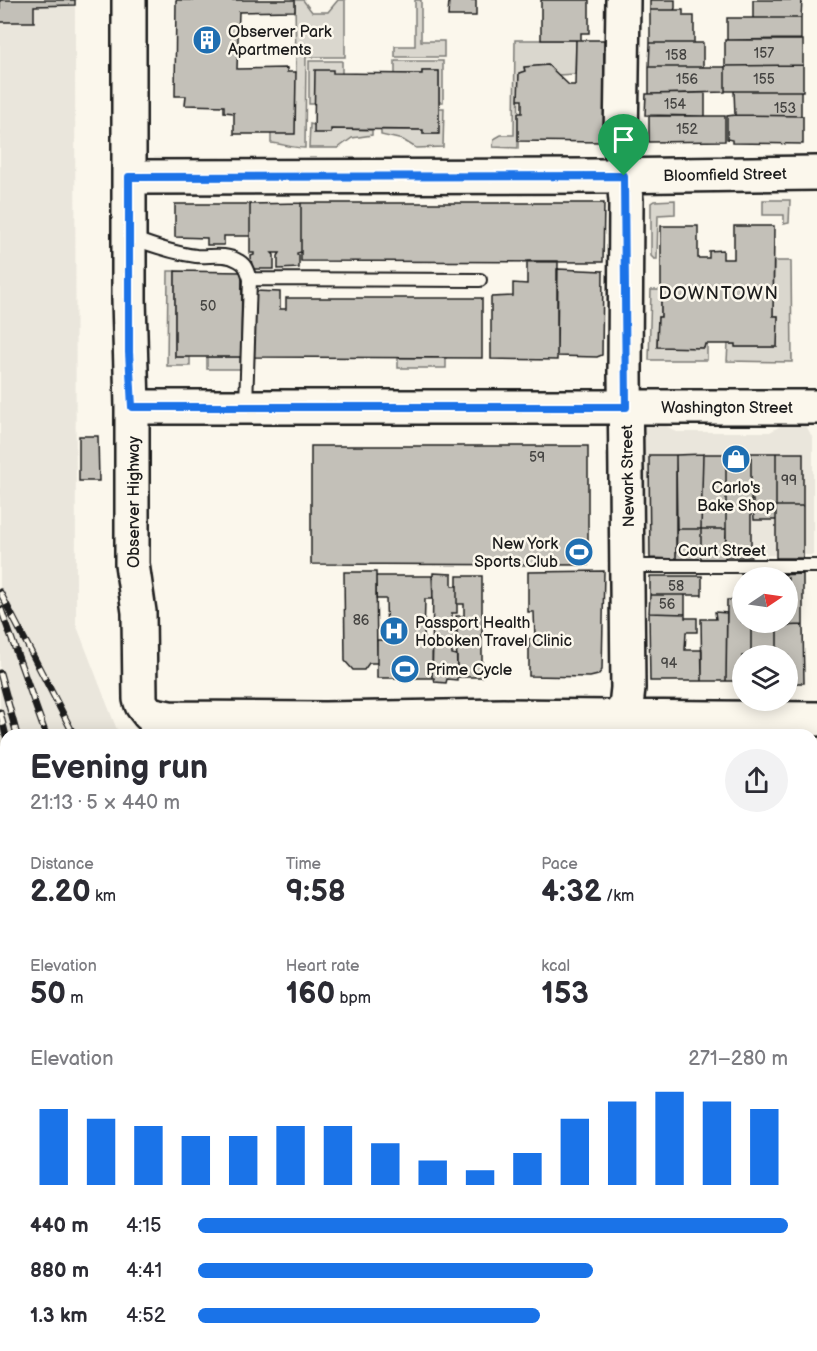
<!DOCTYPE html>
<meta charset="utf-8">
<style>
:root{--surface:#fff;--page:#f2f2f3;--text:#2b2b33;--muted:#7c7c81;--accent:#1a73e8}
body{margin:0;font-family:"Balsamiq Sans",sans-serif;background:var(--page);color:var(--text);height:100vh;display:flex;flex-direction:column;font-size:22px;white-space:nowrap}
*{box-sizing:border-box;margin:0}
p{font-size:20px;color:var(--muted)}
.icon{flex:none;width:33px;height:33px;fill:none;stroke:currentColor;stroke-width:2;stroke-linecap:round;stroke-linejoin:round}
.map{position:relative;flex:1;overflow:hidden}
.sheet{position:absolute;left:0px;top:729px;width:818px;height:622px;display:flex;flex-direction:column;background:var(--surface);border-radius:18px 18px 0 0;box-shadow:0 3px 15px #0003}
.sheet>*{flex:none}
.needle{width:39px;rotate:77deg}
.fabs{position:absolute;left:732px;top:567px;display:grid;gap:12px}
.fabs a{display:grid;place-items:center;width:66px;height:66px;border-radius:50%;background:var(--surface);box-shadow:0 3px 15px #0003;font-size:30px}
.pin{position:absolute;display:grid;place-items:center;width:51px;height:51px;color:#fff;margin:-62px -26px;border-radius:50% 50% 50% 0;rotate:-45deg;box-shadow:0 0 6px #0007}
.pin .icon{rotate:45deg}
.round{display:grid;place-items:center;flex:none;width:63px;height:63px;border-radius:32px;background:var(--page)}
.overview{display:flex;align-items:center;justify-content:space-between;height:102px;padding:0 30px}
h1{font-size:33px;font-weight:800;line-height:45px}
.stats{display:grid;grid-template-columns:repeat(3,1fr);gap:9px;height:102px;padding:6px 30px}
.stats div{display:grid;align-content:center}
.stats b{font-size:30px;font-weight:800}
.stats small{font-size:16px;font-weight:400}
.stats p{font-size:16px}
.chart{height:168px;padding:12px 30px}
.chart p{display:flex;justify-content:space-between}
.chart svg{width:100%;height:108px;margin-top:6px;stroke:var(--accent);stroke-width:6}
ul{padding:0 30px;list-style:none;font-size:20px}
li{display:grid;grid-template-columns:96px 72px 1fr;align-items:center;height:45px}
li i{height:15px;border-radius:8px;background:var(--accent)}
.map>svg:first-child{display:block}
</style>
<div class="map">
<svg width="817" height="1351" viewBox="0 0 817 1351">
<rect width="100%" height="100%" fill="#fbf7ec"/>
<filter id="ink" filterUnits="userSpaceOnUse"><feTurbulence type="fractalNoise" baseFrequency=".0167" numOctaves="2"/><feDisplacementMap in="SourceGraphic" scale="12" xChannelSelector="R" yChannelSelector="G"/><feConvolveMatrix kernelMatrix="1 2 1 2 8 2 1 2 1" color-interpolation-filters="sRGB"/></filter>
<g filter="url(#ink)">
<!-- built -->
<path fill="#eae6dc" d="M0 0H75L76 624 119 735H6V1346H268L269 1351H0Z
M653 423 663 424 677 432H770L784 424H800L807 427 813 439V555L637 556 641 428Z"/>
<!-- green -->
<path fill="#dad7ce" stroke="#7b7a75" stroke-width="1.5" d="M295 0H303L312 12H328L338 0H345V57H306L305 148C292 148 283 144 271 143V134L296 72Z
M415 0H421V41H444V57H395V46H415Z
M515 40H576L575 74 558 75 548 65 524 68 525 71 519 73 518 148 493 147 494 139 501 135H514Z
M309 61H342V73L315 104H309Z
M395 61H443V102H439V71H422V74H395Z
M439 108H444L443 147 416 148 403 140 381 135V130H423V134H438Z
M310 124 331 129 372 130V135L352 138 338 148H309Z
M675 200V214L658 215 657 259H654L651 256V203L654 201Z
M763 200H790L789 223 784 224V215H763Z
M774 261H791L792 362 727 361 728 344H735L736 347H777L778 316H773Z
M168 271H175V357H190V366H167Z
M651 290H661V317H658L657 346 704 348 705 344H707V360H649Z
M207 357H240V369H207Z
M398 358H446V368H398Z
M812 1291H817V1351H600V1346H812Z"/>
<!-- building -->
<path fill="#c3c0b8" stroke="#1c1c1c" stroke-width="1.5" d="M0 0H75V5L34 6V22H0Z
M176 0H295V11L239 12 237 69 287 68V72H296L295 134H234V113L224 112V106L185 105 186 96H175Z
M449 0H476V16H448Z
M541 0H589V33H581V40H541Z
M650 0H675V8L674 10H650Z
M753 0H802L801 18H753Z
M650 10H683V16H694V43H650Z
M727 18H801V39L727 40Z
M576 40H604V142L518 141V113H522V100H518L519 73 525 71 524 67 548 65 569 85H575Z
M725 40H803V65L725 66Z
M650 43H703V67H649Z
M803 65V91H725V66Z
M649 67H725V92L649 94Z
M315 70H333V73L422 74V71H439V134H423V130L331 129V133H314Z
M734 91H801V116L735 115Z
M705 93V116L645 115 646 94Z
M735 115 803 116V144L732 143V140L727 139V116Z
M649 116H725V141L649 142Z
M301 203V252L297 253V255H299V268L278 269V256L280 253H272L274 255V269H252L251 256 254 255V253H250V204Z
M301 203H604L603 262 301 261Z
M175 204H250V236H224V245H207V238L175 237Z
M661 226H698V258H709V251L723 250V259H734V226H774L773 316H778L777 347H735V344H705L704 348 657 347 658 317H661Z
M527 261H558L557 360 491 359V297L513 296V283L527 284Z
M557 269 603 271 602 355 597 357 557 356Z
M175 271 242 272 241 357H175Z
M254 291 280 292V309H286V298H482V358L253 357Z
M79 436H98L99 481H79Z
M311 446H588V565L311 564Z
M751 453H776V520H754L753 500H751Z
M751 453V557H726V454Z
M776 453H803V506H776Z
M703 454 701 529H677L676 455Z
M703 454H726V529H701Z
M649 455H676V559L650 558Z
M776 506H803V558H776Z
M677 529H701V559H676Z
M701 529H726L725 559H701Z
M604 571 602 670 598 675 590 677 529 676V639L535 638 534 612H528V572Z
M344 572H376L377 663H369L364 670H353L345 661Z
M433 573 452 574V586H457V613H452V627H457V640L451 639 452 654 457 655V680L447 679 446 683 435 682 434 678H432Z
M803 574V625L777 626V622H788V578H776V575Z
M376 576H432L433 599H425L424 640H433L432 678H377V640H387L386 599H376Z
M457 576H482V677H457L456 616H464V604H457Z
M650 576H702V595H650Z
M650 595H685V614L649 613Z
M727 600H742V622H751V656H742V681H726Z
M715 612 727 613 726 681H702L701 619H716Z
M649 613 685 614V618H697V632H686L685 650H702V681H650Z
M751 622H777V656H751Z
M803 625 804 683H788V656H777V626Z
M6 813V1346H268L269 1351H0V814Z
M288 1346H316V1351H289Z
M426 1346H516V1351H426Z"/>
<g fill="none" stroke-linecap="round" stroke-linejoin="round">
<!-- street-tunnel -->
<path stroke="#dad6cd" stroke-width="26" stroke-dasharray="26 13" stroke-linecap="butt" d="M257 1346 258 1351"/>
<!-- lane casing -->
<g stroke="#1c1c1c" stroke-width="16">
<path id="lane" d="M132 238C153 246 174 253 196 256 210 257 225 253 237 260 246 264 247 270 250 279L246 405
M250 279 480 280
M629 566H817
M145 735 148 715"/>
</g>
<!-- street casing -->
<g stroke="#1c1c1c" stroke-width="30">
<path id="street" d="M812 1285H817
M341 1346 342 1351"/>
</g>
<!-- secondary casing -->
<g stroke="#1c1c1c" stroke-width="38">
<path id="secondary" d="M129 0V299L132 407V564L139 612 140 699 142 705 149 714 169 718 325 719 503 716 817 719
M129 177 603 176 817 173
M132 407H817
M620 735 625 716 628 688 625 372 626 201 621 145 623 0
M812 995H817"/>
</g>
<!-- lane -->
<use href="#lane" stroke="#fbf7ec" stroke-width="12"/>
<!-- street -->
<use href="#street" stroke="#fbf7ec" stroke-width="26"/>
<!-- secondary -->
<use href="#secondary" stroke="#fbf7ec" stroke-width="33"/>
<!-- rail casing -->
<g stroke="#1c1c1c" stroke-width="7">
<path id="rail" d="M0 592 74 735
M1 609 46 735
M0 673 17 735
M0 712 6 736"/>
</g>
<!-- rail -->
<use href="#rail" stroke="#fbf7ec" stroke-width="4.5" stroke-dasharray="14" stroke-linecap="butt"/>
</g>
</g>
<g fill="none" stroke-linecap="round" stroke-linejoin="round" filter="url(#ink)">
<!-- route casing -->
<g stroke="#fff" stroke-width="12">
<path id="route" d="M624 176 626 407H132L129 352V177Z"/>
</g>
<!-- route -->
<use href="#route" stroke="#1a73e8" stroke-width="8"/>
</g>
<!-- icons -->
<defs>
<g id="building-disc" transform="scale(1.5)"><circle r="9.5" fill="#1f6fb2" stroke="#fbf7ec"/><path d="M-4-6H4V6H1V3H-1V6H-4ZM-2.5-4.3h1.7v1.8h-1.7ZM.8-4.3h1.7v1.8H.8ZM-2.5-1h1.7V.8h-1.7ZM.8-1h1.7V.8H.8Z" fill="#fff"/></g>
<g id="shop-disc" transform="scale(1.5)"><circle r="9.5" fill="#1f6fb2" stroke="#fbf7ec"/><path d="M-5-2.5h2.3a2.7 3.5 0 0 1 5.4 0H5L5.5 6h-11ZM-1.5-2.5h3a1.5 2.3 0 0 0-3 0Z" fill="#fff"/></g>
<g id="stadium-disc" transform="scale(1.5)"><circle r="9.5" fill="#1f6fb2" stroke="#fbf7ec"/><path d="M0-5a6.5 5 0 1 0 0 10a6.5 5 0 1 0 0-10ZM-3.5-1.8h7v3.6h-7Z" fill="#fff"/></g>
<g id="hospital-disc" transform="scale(1.5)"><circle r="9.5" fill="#1f6fb2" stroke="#fbf7ec"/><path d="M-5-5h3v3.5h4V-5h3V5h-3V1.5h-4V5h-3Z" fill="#fff"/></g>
</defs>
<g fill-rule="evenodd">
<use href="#building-disc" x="207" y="40"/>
<use href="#shop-disc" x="736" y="459"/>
<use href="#stadium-disc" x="579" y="552"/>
<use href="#hospital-disc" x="394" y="631"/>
<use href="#stadium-disc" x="405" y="669"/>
</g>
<g text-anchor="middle" stroke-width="5" stroke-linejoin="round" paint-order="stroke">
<!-- number labels -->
<g font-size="14" fill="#464543">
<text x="764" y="58">157</text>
<text x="676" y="60">158</text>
<text x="687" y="84">156</text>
<text x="764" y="84">155</text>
<text x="675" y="109">154</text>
<text x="785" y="113">153</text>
<text x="687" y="134">152</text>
<text x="208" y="311">50</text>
<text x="537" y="462">59</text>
<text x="789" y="485">99</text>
<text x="676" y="591">58</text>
<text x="667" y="609">56</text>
<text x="361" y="625">86</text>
<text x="669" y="668">94</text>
</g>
<!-- poi labels -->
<g font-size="16" fill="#1c1c1c" stroke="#fbf7ec" text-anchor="start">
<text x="228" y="37">Observer Park<tspan x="228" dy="18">Apartments</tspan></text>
<text x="736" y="493" text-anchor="middle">Carlo's<tspan x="736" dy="18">Bake Shop</tspan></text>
<text x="558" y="549" text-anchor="end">New York<tspan x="558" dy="18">Sports Club</tspan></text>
<text x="415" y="628">Passport Health<tspan x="415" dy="18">Hoboken Travel Clinic</tspan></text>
<text x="426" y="675">Prime Cycle</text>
</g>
<!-- street labels -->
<g font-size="16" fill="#1c1c1c" stroke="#fbf7ec">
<text transform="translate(725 174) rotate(-1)" y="6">Bloomfield Street</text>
<text x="727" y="413">Washington Street</text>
<text transform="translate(627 476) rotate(-91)" y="6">Newark Street</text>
<text transform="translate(133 502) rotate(-90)" y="6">Observer Highway</text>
<text x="722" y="556">Court Street</text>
</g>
<!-- neighbourhood labels -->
<g font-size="18" letter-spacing="1.5" fill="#1c1c1c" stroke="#fbf7ec">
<text x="719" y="299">DOWNTOWN</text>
</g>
</g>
</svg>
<div class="fabs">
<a><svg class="needle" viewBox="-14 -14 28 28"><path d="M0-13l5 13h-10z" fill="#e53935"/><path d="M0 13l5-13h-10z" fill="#7c7c81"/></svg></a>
<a><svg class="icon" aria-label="layers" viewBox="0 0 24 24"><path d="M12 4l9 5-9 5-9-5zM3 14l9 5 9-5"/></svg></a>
</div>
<div class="pin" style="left:624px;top:176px;background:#1e9e55"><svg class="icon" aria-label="arrive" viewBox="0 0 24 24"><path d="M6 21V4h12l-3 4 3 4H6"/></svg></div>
<section class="sheet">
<div class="overview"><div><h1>Evening run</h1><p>21:13 · 5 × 440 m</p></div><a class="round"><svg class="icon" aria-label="share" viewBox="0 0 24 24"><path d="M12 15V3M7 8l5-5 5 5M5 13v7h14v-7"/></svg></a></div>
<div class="stats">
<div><p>Distance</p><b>2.20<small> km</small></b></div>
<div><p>Time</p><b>9:58</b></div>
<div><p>Pace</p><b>4:32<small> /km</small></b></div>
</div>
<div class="stats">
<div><p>Elevation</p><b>50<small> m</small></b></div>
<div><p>Heart rate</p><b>160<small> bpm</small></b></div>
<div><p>kcal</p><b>153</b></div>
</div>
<div class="chart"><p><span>Elevation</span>271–280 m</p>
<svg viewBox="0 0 160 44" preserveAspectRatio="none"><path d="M5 44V13M15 44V17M25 44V20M35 44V24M45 44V24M55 44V20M65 44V20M75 44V27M85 44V34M95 44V38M105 44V31M115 44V17M125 44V10M135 44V6M145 44V10M155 44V13"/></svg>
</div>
<ul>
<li><b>440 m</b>4:15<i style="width:100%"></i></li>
<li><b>880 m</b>4:41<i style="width:67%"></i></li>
<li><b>1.3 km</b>4:52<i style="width:58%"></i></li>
</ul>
</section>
</div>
